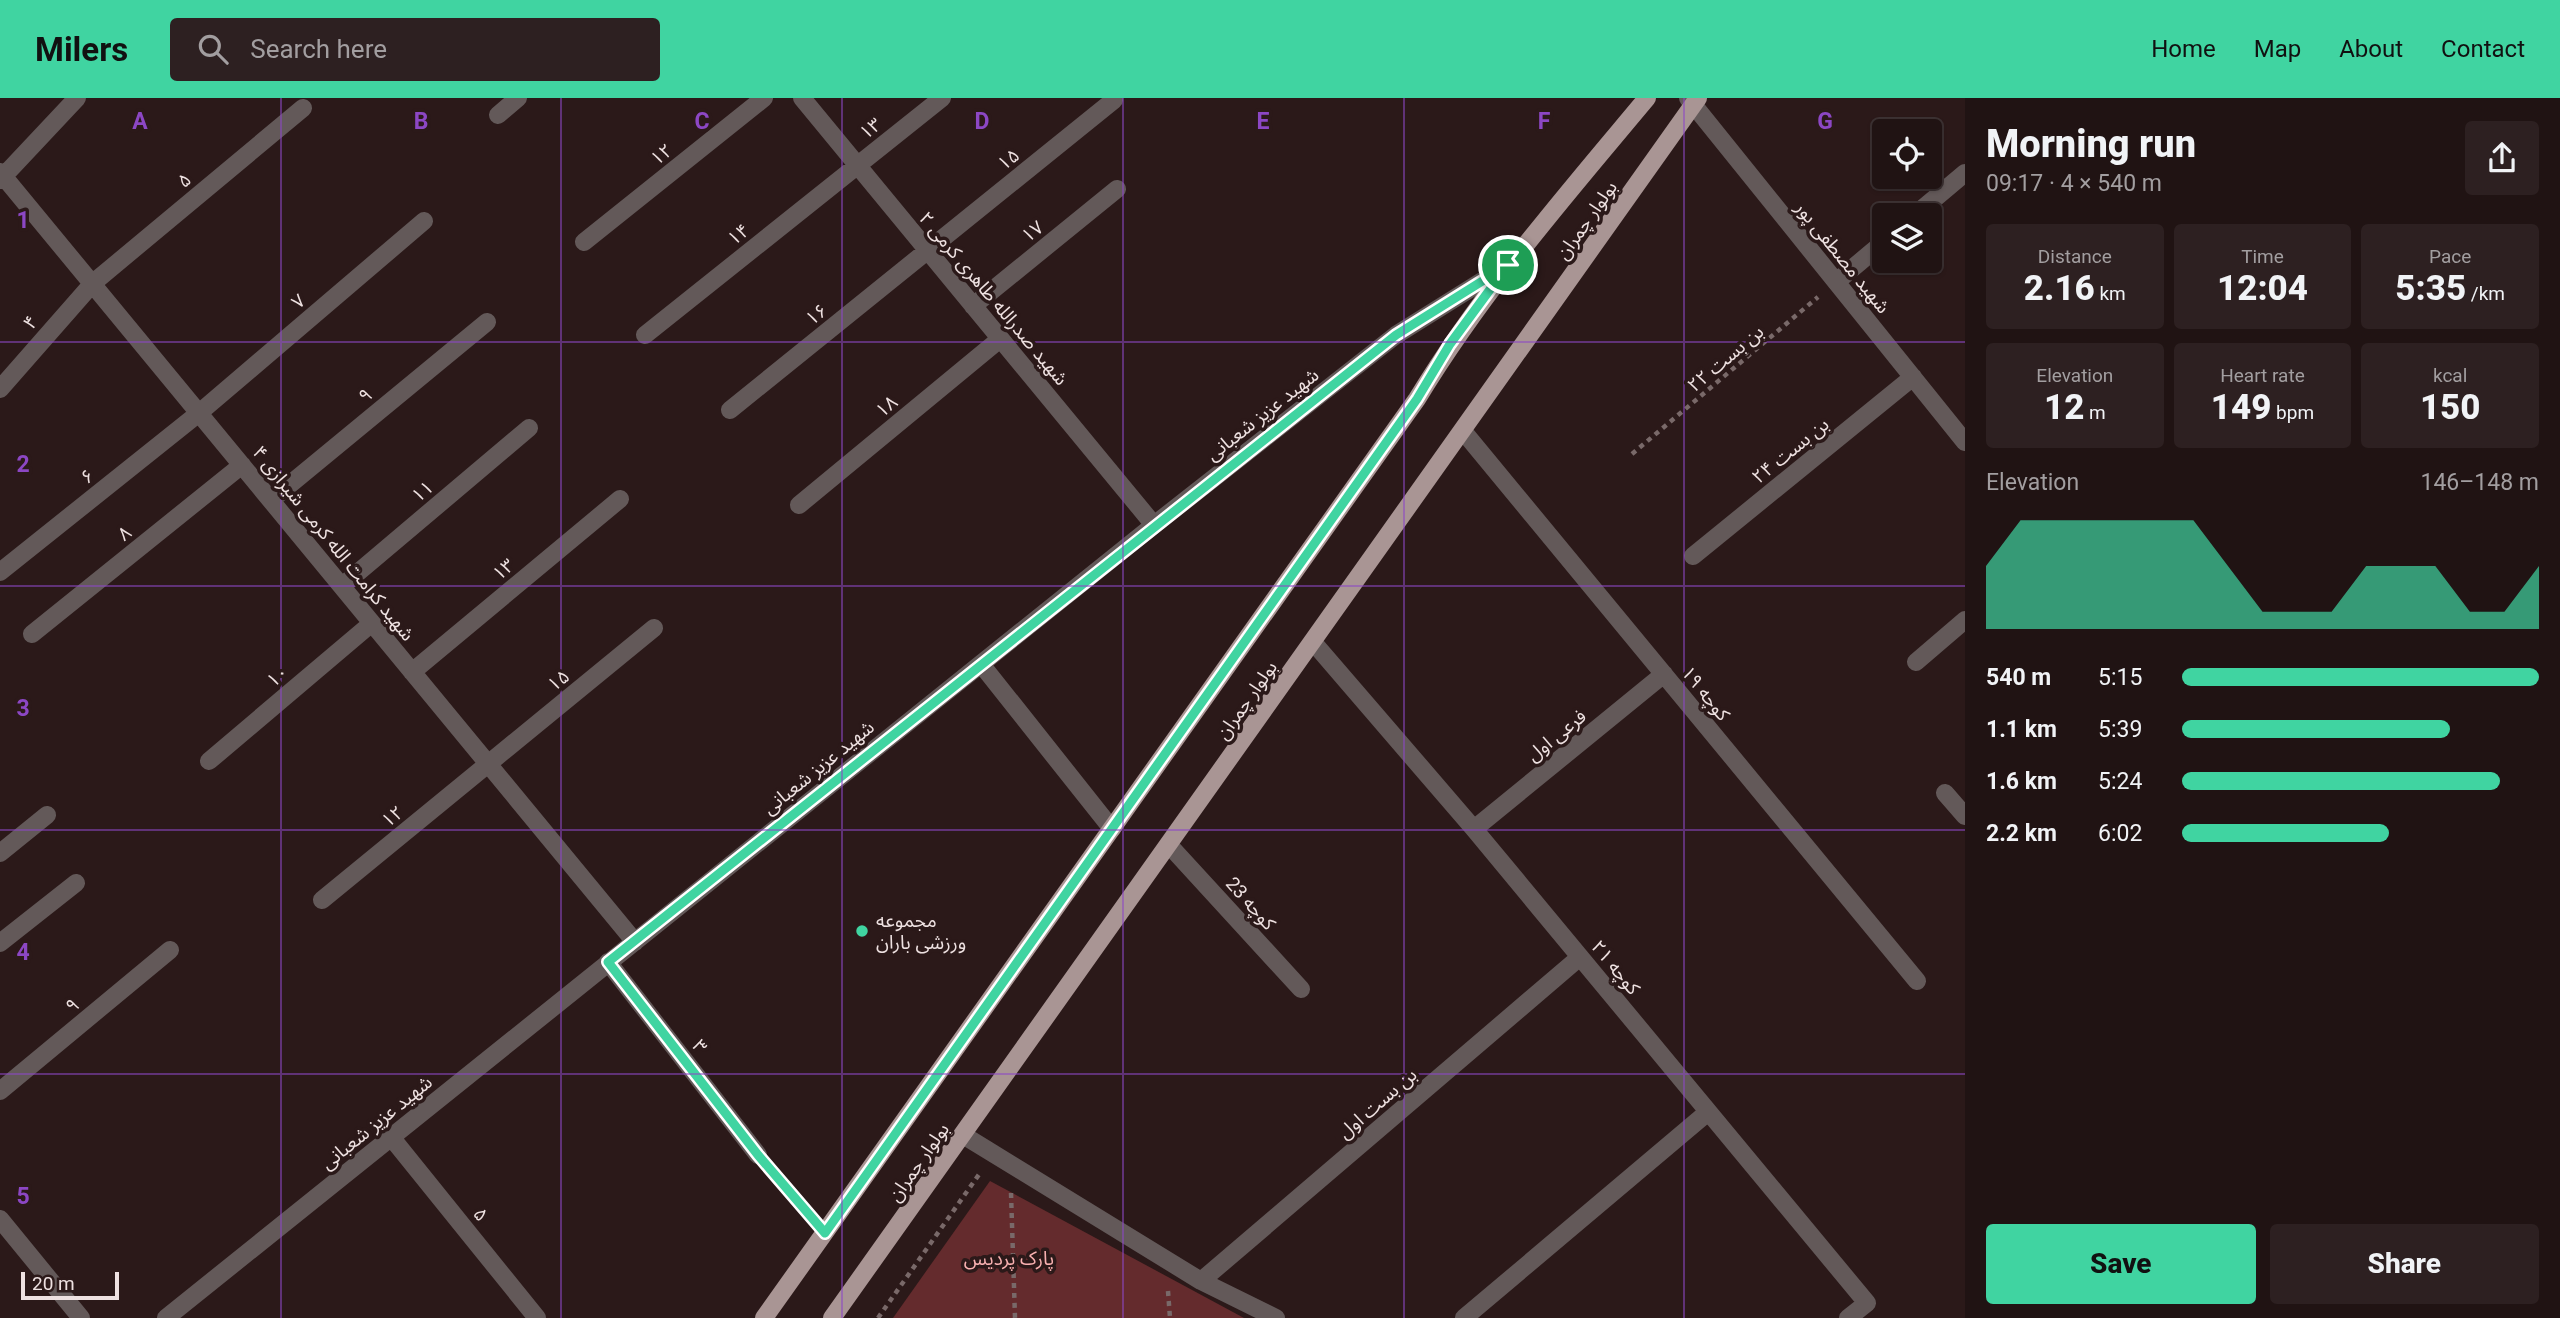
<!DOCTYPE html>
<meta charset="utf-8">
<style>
:root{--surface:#201313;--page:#2d2021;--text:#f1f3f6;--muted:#a29ea0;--line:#3d3233;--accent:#40d4a1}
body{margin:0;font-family:Roboto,"Noto Sans Arabic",sans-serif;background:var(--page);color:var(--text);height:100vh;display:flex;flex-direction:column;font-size:26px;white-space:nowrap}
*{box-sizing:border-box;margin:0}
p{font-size:23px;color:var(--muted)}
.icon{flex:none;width:38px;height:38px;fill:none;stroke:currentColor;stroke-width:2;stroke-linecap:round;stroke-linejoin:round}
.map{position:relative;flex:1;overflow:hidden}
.drawer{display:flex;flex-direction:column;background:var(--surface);width:595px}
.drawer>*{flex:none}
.tools{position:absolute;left:1872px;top:21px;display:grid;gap:14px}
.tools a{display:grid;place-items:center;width:70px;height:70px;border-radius:7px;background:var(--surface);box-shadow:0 2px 5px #0004,0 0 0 2px var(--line);font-size:35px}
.scale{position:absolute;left:21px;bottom:18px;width:98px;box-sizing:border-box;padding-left:7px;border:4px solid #eee1e1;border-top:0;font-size:19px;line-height:24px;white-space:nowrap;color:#eee1e1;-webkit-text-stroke:5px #2b1919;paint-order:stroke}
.pin{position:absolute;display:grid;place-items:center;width:60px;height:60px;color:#fff;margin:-30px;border:4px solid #fff;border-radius:50%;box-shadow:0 2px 7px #0007}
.round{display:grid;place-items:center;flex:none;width:74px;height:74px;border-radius:7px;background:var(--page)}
.summary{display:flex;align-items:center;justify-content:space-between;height:119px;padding:0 21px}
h1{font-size:38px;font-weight:800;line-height:52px}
.metrics{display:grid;grid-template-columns:repeat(3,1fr);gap:10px;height:119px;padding:7px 21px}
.metrics div{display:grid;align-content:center;border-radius:7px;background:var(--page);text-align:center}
.metrics b{font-size:35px;font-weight:800}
.metrics small{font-size:19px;font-weight:400}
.metrics p{font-size:19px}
.chart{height:196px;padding:14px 21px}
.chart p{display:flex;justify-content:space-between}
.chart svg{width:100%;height:126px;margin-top:7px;fill:var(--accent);opacity:.7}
.action{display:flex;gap:14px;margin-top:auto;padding:14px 21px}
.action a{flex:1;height:80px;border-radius:7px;background:var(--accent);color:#111;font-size:28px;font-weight:800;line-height:80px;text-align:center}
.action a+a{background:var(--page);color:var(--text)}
ul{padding:0 21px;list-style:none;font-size:23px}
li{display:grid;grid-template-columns:112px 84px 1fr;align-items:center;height:52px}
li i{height:18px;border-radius:9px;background:var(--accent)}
header{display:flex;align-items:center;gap:42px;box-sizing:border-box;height:98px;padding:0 35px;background:var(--accent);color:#111}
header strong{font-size:33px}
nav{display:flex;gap:38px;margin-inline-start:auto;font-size:24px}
.search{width:490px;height:63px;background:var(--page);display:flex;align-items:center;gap:18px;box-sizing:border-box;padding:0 24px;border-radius:7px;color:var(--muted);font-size:26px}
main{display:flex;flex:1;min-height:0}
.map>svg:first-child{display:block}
</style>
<header>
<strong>Milers</strong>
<div class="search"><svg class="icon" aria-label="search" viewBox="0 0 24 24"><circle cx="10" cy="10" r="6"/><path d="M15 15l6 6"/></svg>Search here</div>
<nav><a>Home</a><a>Map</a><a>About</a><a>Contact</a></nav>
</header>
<main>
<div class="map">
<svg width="1965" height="1220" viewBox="0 0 1965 1220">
<rect width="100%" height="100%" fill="#2b1919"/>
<!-- green -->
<path fill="#642b2d" d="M990 1083 1244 1220H893Z"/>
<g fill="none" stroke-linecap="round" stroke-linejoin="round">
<!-- path -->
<path stroke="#796969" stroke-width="4.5" stroke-dasharray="5 5" stroke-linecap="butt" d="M1632 356 1818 199
M772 1074 808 1115
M1011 1095 1015 1220
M1168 1193 1170 1220
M878 1220 980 1075"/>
<!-- minor -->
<path stroke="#635959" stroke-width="18" d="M802 0 1154 427
M1688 0 1965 344
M498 17 518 0
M0 74 635 844
M0 82 77 0
M1915 117 1965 75
M584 144 764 0
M1836 184 1885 143
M973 208 1117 91
M645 237 942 0
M0 291 93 185 303 10
M730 312 1114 2
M1463 333 1917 883
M271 402 487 224
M799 407 1000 241
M1693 458 1913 279
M0 474 199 315 424 123
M342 488 529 330
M32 536 242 367
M1313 544 1474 731 1867 1205 1848 1220
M1916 564 1965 522
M981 566 1112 731
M412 574 620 401
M209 663 372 525
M1945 695 1965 718
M1474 731 1664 576
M1169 747 1301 891
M0 755 47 717
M322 802 654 530
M0 845 76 785
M608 864 758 1057
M0 993 170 852
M963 1037 1201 1183 1276 1220
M391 1039 537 1220
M0 1121 81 1220
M1201 1183 1580 859
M166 1220 1154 427 1396 237 1508 167
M1464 1220 1708 1014"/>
<!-- major -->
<path stroke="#a99594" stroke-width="18" d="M764 1220 1417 301C1483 192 1566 97 1647 0
M832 1220 1698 0"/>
</g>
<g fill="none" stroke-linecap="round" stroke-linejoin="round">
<!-- route casing -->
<g stroke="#fff" stroke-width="14">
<path id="route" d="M1508 167 1450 246 1417 301 825 1135 758 1057 608 864 1396 237Z"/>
</g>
<!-- route -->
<use href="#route" stroke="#40d4a1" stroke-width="9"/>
</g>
<!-- grid -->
<path fill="none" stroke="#8c47c4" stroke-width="2" stroke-opacity="0.55" d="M281 0V1220M561 0V1220M842 0V1220M1123 0V1220M1404 0V1220M1684 0V1220M0 244H1965M0 488H1965M0 732H1965M0 976H1965"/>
<!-- markers -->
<circle fill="#40d4a1" stroke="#2b1919" stroke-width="2.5" cx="862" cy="833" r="7"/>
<g text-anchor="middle" stroke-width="7" stroke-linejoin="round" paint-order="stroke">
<!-- street labels -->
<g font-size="19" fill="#eee1e1" stroke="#2b1919">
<text transform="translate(870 30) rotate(-39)" y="7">۱۳</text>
<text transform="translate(661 56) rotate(-39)" y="7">۱۲</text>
<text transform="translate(1008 61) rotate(-39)" y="7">۱۵</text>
<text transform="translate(184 82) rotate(-40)" y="7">۵</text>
<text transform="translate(1586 122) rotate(-55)" y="7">بولوار چمران</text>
<text transform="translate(1032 133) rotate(-39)" y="7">۱۷</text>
<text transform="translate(738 136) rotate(-39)" y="7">۱۴</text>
<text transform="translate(1843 159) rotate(51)" y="7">شهید مصطفی پور</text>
<text transform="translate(994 200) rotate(50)" y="7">شهید صدرالله طاهری کرمی ۲</text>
<text transform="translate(298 203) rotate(-41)" y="7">۷</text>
<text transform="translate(816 216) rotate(-39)" y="7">۱۶</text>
<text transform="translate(30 224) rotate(-49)" y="7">۴</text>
<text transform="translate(1725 260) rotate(-40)" y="7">بن بست ۲۲</text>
<text transform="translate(365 297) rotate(-40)" y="7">۹</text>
<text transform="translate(886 308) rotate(-40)" y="7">۱۸</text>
<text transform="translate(1262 316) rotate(-38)" y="7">شهید عزیز شعبانی</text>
<text transform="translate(1790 352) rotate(-39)" y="7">بن بست ۲۴</text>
<text transform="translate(87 378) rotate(-39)" y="7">۶</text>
<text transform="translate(422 393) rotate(-40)" y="7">۱۱</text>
<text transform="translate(124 435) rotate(-39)" y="7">۸</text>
<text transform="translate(334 445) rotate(51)" y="7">شهید کرامت الله کرمی شیرازی ۴</text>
<text transform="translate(503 471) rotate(-40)" y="7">۱۳</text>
<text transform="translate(277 578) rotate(-40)" y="7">۱۰</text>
<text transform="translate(558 582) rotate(-39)" y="7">۱۵</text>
<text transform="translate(1706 595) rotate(51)" y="7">کوچه ۱۹</text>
<text transform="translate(1246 602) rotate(-55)" y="7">بولوار چمران</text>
<text transform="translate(1556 637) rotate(-39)" y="7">فرعی اول</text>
<text transform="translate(818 669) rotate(-39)" y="7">شهید عزیز شعبانی</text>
<text transform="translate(392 718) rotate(-39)" y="7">۱۲</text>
<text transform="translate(1251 805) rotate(48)" y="7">کوچه 23</text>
<text transform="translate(1616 869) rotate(50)" y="7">کوچه ۲۱</text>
<text transform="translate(72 907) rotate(-40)" y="7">۹</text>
<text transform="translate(700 948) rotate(52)" y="7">۳</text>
<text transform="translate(1377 1005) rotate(-41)" y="7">بن بست اول</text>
<text transform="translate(376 1024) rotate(-39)" y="7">شهید عزیز شعبانی</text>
<text transform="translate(918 1064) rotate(-55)" y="7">بولوار چمران</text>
<text transform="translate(481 1116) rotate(51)" y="7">۵</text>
</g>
<!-- poi labels -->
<g font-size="19" fill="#eee1e1" stroke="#2b1919" text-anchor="start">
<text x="876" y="829">مجموعه<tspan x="876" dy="22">ورزشی باران</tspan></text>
</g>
<!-- park labels -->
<g font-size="19" fill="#f9b1b1" stroke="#2b1919">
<text x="1009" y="1167">پارک پردیس</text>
</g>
</g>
<g font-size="23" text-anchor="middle" font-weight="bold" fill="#8c47c4" stroke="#2b1919" stroke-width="7" stroke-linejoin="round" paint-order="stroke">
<text x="140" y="31">A</text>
<text x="421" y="31">B</text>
<text x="702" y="31">C</text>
<text x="982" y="31">D</text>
<text x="1263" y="31">E</text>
<text x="1544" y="31">F</text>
<text x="1825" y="31">G</text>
<text x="23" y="130">1</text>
<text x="23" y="374">2</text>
<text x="23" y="618">3</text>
<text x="23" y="862">4</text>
<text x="23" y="1106">5</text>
</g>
</svg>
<div class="tools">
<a><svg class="icon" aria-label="locate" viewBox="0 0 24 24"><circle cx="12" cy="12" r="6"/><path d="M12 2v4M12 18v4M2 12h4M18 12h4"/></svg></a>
<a><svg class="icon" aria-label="layers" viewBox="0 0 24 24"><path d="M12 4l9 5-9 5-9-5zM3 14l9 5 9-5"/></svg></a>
</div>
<div class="scale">20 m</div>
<div class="pin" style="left:1508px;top:167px;background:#1e9e55"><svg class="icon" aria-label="arrive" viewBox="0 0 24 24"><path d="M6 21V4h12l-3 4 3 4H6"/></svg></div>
</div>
<section class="drawer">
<div class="summary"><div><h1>Morning run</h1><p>09:17 · 4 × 540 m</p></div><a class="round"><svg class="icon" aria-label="share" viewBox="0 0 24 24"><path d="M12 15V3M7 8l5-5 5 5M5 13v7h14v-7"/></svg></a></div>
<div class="metrics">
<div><p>Distance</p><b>2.16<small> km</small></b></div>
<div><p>Time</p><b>12:04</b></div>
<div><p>Pace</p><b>5:35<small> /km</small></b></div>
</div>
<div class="metrics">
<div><p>Elevation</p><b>12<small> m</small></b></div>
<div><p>Heart rate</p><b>149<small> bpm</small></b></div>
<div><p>kcal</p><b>150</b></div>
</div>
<div class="chart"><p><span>Elevation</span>146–148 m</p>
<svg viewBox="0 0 160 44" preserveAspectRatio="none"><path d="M0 44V22L10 6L20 6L30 6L40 6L50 6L60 6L70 22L80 38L90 38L100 38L110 22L120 22L130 22L140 38L150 38L160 22V44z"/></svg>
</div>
<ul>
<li><b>540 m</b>5:15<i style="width:100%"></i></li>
<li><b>1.1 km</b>5:39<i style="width:75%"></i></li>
<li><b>1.6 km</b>5:24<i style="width:89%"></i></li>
<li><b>2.2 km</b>6:02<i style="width:58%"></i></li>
</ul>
<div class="action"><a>Save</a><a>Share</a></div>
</section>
</main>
